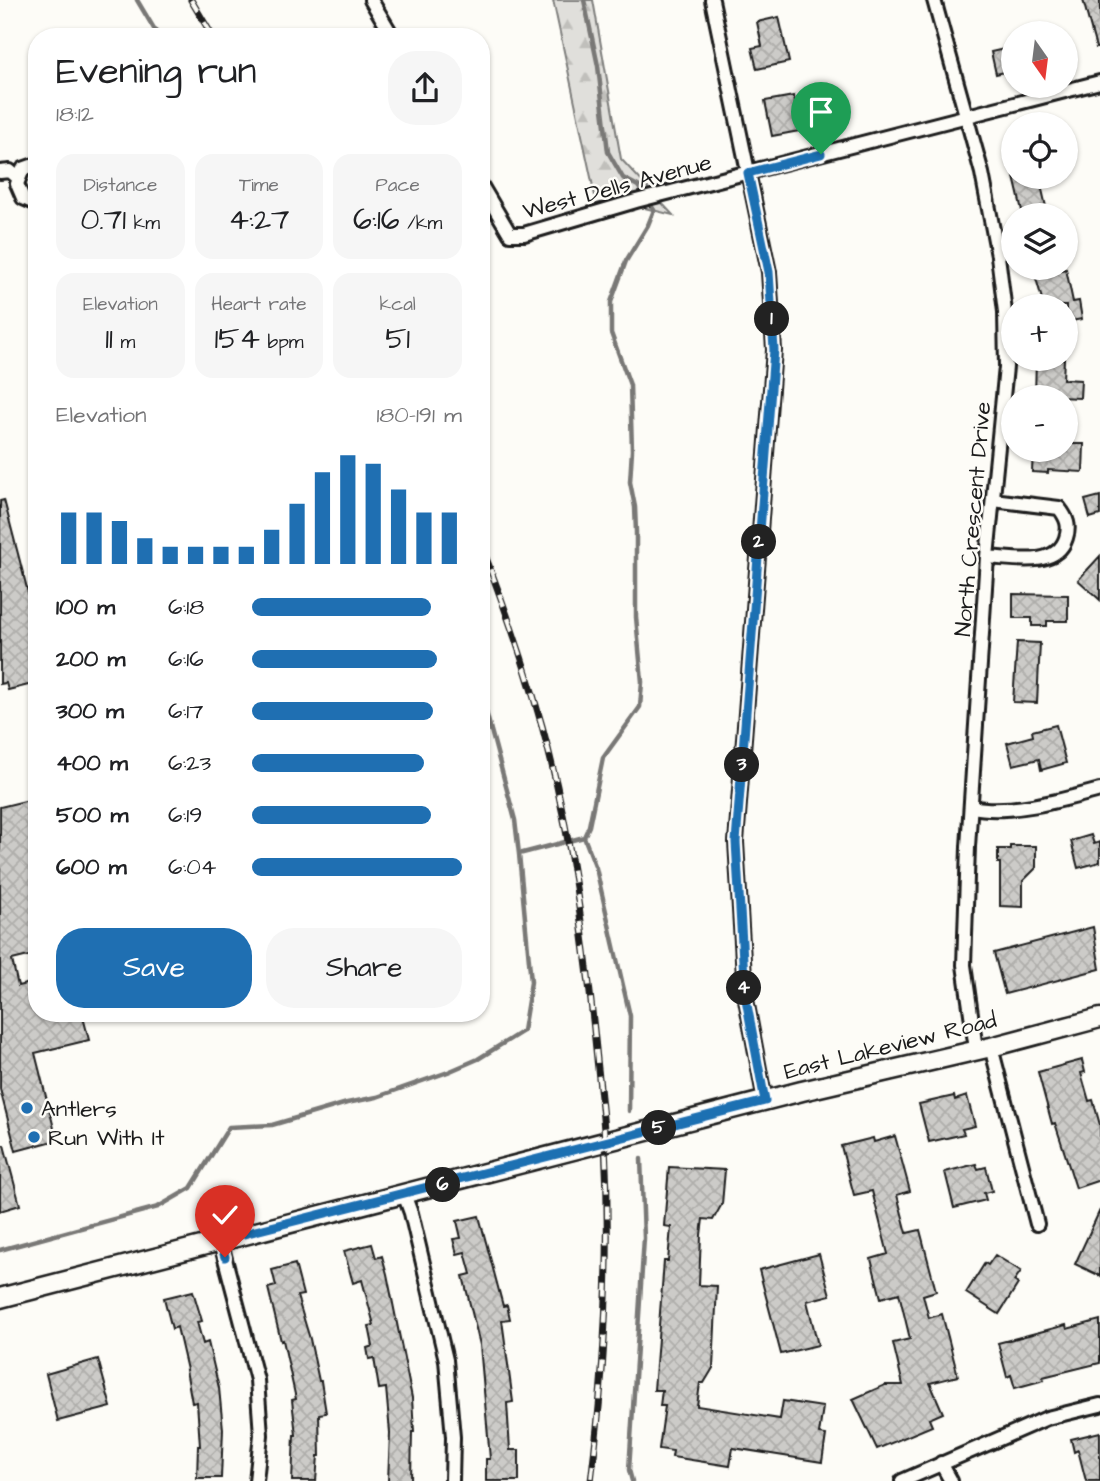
<!DOCTYPE html>
<meta charset="utf-8">
<style>
:root{--surface:#fff;--page:#f6f6f6;--text:#202124;--muted:#757577;--accent:#1f6fb2}
body{margin:0;font-family:"Architects Daughter",sans-serif;background:var(--page);color:var(--text);height:100vh;display:flex;flex-direction:column;font-size:26px;white-space:nowrap}
*{box-sizing:border-box;margin:0}
p{font-size:23px;color:var(--muted)}
.icon{flex:none;width:38px;height:38px;fill:none;stroke:currentColor;stroke-width:2;stroke-linecap:round;stroke-linejoin:round}
.map{position:relative;flex:1;overflow:hidden}
.sheet{position:absolute;left:28px;top:28px;width:462px;height:994px;display:flex;flex-direction:column;background:var(--surface);border-radius:28px;box-shadow:0 2px 5px #0004}
.sheet>*{flex:none}
.needle{width:46px;rotate:166deg}
.buttons{position:absolute;left:1001px;top:21px;display:grid;gap:14px}
.buttons a{display:grid;place-items:center;width:77px;height:77px;border-radius:50%;background:var(--surface);box-shadow:0 2px 5px #0004;font-size:35px}
.pin{position:absolute;display:grid;place-items:center;width:60px;height:60px;color:#fff;margin:-72px -30px;border-radius:50% 50% 50% 0;rotate:-45deg;box-shadow:0 0 7px #0007}
.pin .icon{rotate:45deg}
.km{position:absolute;width:35px;height:35px;margin:-18px;border-radius:50%;background:#222;color:#fff;font-size:19px;line-height:35px;text-align:center}
.round{display:grid;place-items:center;flex:none;width:74px;height:74px;border-radius:28px;background:var(--page)}
.summary{display:flex;align-items:center;justify-content:space-between;height:119px;padding:0 28px}
h1{font-size:38px;font-weight:600;line-height:52px}
.figures{display:grid;grid-template-columns:repeat(3,1fr);gap:10px;height:119px;padding:7px 28px}
.figures div{display:grid;align-content:center;border-radius:18px;background:var(--page);text-align:center}
.figures b{font-size:30px;font-weight:600}
.figures small{font-size:19px;font-weight:400}
.figures p{font-size:19px}
.chart{height:196px;padding:14px 28px}
.chart p{display:flex;justify-content:space-between}
.chart svg{width:100%;height:126px;margin-top:7px;stroke:var(--accent);stroke-width:6}
.primary-button{display:flex;gap:14px;margin-top:auto;padding:14px 28px}
.primary-button a{flex:1;height:80px;border-radius:28px;background:var(--accent);color:#fff;font-size:28px;font-weight:600;line-height:80px;text-align:center}
.primary-button a+a{background:var(--page);color:var(--text)}
ul{padding:0 28px;list-style:none;font-size:23px}
li{display:grid;grid-template-columns:112px 84px 1fr;align-items:center;height:52px}
li i{height:18px;border-radius:9px;background:var(--accent)}
.map>svg:first-child{display:block}
</style>
<div class="map">
<svg width="1100" height="1481" viewBox="0 0 1100 1481">
<defs>
<pattern id="forest-firs" width="22" height="20" patternUnits="userSpaceOnUse" patternTransform="scale(1.75)"><rect width="22" height="20" fill="#e0dfdb"/><path d="M5 1l3.5 6h-7zM16 11l3.5 6h-7z" fill="#c0bfbb"/></pattern>
<pattern id="building-cross-hatch" width="8" height="8" patternUnits="userSpaceOnUse" patternTransform="scale(1.75)"><rect width="8" height="8" fill="#cccbc8"/><path d="M0 0l8 8M0 8l8-8" fill="none" stroke="#afaeab"/></pattern>
</defs>
<rect width="100%" height="100%" fill="#fdfcf7"/>
<filter id="ink" filterUnits="userSpaceOnUse"><feTurbulence type="fractalNoise" baseFrequency=".0143" numOctaves="2"/><feDisplacementMap in="SourceGraphic" scale="14" xChannelSelector="R" yChannelSelector="G"/><feConvolveMatrix kernelMatrix="1 2 1 2 8 2 1 2 1" color-interpolation-filters="sRGB"/></filter>
<g filter="url(#ink)">
<!-- forest -->
<path fill="url(#forest-firs)" stroke="#7e7e7c" stroke-width="2" d="M553 0H593L621 159 673 215 595 196Z"/>
<g fill="none" stroke-linecap="round" stroke-linejoin="round">
<!-- stream -->
<path stroke="#797876" stroke-width="4.5" d="M137 0 159 37
M584 0 598 66 608 152 623 178 638 186 654 210 648 225 626 261 611 302V333L630 385 632 450 630 482 635 507 636 532V617L642 682 640 707 603 758 589 826 584 837 596 868 630 1016 629 1111
M481 693 515 820 519 854
M0 1250 158 1207 191 1188 229 1127 272 1125 347 1103 377 1097 448 1072 478 1059 523 1031 531 982 519 854 584 837
M632 1481 629 1470 644 1238 641 1159"/>
</g>
<!-- building -->
<path fill="url(#building-cross-hatch)" stroke="#1c1c1c" stroke-width="2" d="M1083 0H1100V48H1096Z
M779 17 789 62 757 69 752 48 762 46 757 22Z
M1013 47V70L996 74 991 52Z
M794 96 796 108 817 104 821 127 772 136 765 101Z
M1014 177H1039L1048 215H1023Z
M1066 269 1073 302 1079 301 1082 319 1066 322V306H1044L1035 275Z
M1036 359H1064L1063 379 1081 380 1080 398 1035 396Z
M1066 444H1084L1083 472 1048 470V473L1032 472 1033 450H1066Z
M1100 496V515L1090 518 1085 500Z
M4 500 37 627V683L8 690 6 683 0 684V501Z
M1100 556V600L1078 580Z
M1013 594 1068 595V621H1047V626H1032V618H1013Z
M1017 642 1040 643 1037 703 1013 702Z
M1056 725 1066 763 1041 770 1039 759 1013 765 1007 743 1033 736 1032 731Z
M37 798V954L12 960 18 986 37 981V1013H82L89 1040 35 1053 57 1140 16 1151 0 1089V807Z
M1091 835 1094 844 1100 842V862L1078 868 1071 841Z
M1010 846H1036V868L1023 881V907L1000 906V863H998V849H1010Z
M1093 927 1100 969 1005 994 994 953Z
M1082 1060 1085 1072 1081 1073 1089 1101 1093 1100 1100 1125V1180L1076 1188 1055 1123 1052 1124 1038 1072Z
M954 1096 955 1100 967 1096 975 1126 962 1129 964 1134 929 1142 919 1104Z
M895 1136 910 1191 897 1195 907 1233 920 1230 936 1291 923 1295 929 1318 942 1314 958 1376 930 1383 943 1413 929 1419 932 1426 877 1449 853 1399 885 1385H903L893 1343 910 1339 899 1293 881 1298 871 1259 888 1254 872 1191 854 1195 841 1146 873 1138 874 1142Z
M0 1145H4L20 1205 0 1211Z
M976 1164 978 1169 986 1167 992 1191 984 1193 986 1200 954 1208 945 1172Z
M669 1167 725 1170 722 1204 713 1220 703 1219 701 1235 699 1285 717 1286 713 1368 704 1383H700L697 1406 780 1419 783 1401 823 1407 819 1434 826 1435 822 1462 733 1448 730 1466 672 1457 673 1451 659 1449 665 1406H660L662 1390H654L664 1261H668L671 1227 664 1226Z
M1100 1210V1276L1075 1264Z
M479 1216 503 1306 507 1305 510 1319 502 1320 513 1402 507 1403 510 1450H519V1481H486V1459H490L480 1345 463 1276 471 1274 465 1252 457 1254 453 1239 461 1238 457 1221Z
M372 1244 376 1258 382 1256 387 1274 412 1398 414 1432H412L411 1481H388L390 1433 386 1388 379 1389 374 1358 369 1359 367 1348 373 1346 369 1326 374 1325 362 1280 353 1283 344 1251Z
M819 1254 830 1295 807 1301 818 1345 781 1354 759 1270Z
M995 1255 1021 1271 1014 1281 1018 1284 999 1314 966 1293 985 1263 988 1265Z
M295 1264 303 1295 297 1296 310 1339 319 1381H321L326 1413 319 1414 320 1456H318L316 1481H292L294 1435H296L292 1400 296 1399 283 1340 281 1341 268 1288 276 1286 272 1270Z
M193 1291 202 1321 197 1322 203 1344 208 1342 219 1388 223 1429 221 1478H197L198 1446H200L197 1402 192 1403 186 1370H187L177 1327 172 1329 164 1298Z
M1100 1320V1363L1043 1377 1044 1380 1015 1388 1011 1375 1007 1377 998 1343 1066 1325 1067 1329Z
M98 1359 111 1407 58 1421 46 1374Z
M1100 1432V1481H1086L1078 1450 1074 1452 1071 1439Z"/>
<g fill="none" stroke-linecap="round" stroke-linejoin="round">
<!-- minor casing -->
<g stroke="#1c1c1c" stroke-width="18">
<path id="minor" d="M371 0 393 37
M712 0 769 272 774 350 736 842 745 994 765 1101
M934 0 982 173 998 256 1005 312 1006 367 987 557 968 847 964 965 976 1049
M37 164 23 169 17 184 23 198 37 204
M0 172 10 171 18 178
M481 185 510 234H524L636 201 1100 82
M987 557C1012 558 1056 569 1066 538 1070 526 1067 518 1059 508L993 500
M972 807C1009 815 1063 800 1100 790
M991 1047 1037 1224
M404 1194 411 1213 446 1360 453 1437 452 1481
M220 1240 257 1380 261 1435 256 1481
M941 1463 951 1481
M902 1481 1047 1418 1100 1405"/>
</g>
<!-- secondary casing -->
<g stroke="#1c1c1c" stroke-width="23">
<path id="secondary" d="M0 1298 802 1091 991 1047 1100 1018"/>
</g>
<!-- minor -->
<use href="#minor" stroke="#fdfcf7" stroke-width="12"/>
<!-- secondary -->
<use href="#secondary" stroke="#fdfcf7" stroke-width="18"/>
<!-- rail casing -->
<g stroke="#1c1c1c" stroke-width="7">
<path id="rail" d="M191 0 213 37
M481 545C504 604 525 665 542 726 571 831 585 940 596 1049 599 1080 603 1112 605 1143 611 1256 605 1369 591 1481"/>
</g>
<!-- rail -->
<use href="#rail" stroke="#fdfcf7" stroke-width="4.5" stroke-dasharray="13" stroke-linecap="butt"/>
</g>
</g>
<g fill="none" stroke-linecap="round" stroke-linejoin="round" filter="url(#ink)">
<!-- route casing -->
<g stroke="#fff" stroke-width="14">
<path id="route" d="M225 1257 220 1240 765 1101 745 994 736 842 774 350 769 272 748 173 821 154"/>
</g>
<!-- route -->
<use href="#route" stroke="#1f6fb2" stroke-width="9"/>
</g>
<!-- markers -->
<g fill="#1f6fb2" stroke="#fdfcf7" stroke-width="2.5">
<circle cx="27" cy="1108" r="7"/>
<circle cx="34" cy="1137" r="7"/>
</g>
<g text-anchor="middle" stroke-width="5" stroke-linejoin="round" paint-order="stroke">
<!-- street labels -->
<g font-size="23" fill="#1c1c1c" stroke="#fdfcf7">
<text transform="translate(617 186) rotate(-15)" y="8">West Dells Avenue</text>
<text transform="translate(972 519) rotate(-85)" y="8">North Crescent Drive</text>
<text transform="translate(890 1045) rotate(-14)" y="8">East Lakeview Road</text>
</g>
<!-- poi labels -->
<g font-size="23" fill="#1c1c1c" stroke="#fdfcf7" text-anchor="start">
<text x="41" y="1116">Antlers</text>
<text x="48" y="1145">Run With It</text>
</g>
</g>
</svg>
<div class="buttons">
<a><svg class="needle" viewBox="-14 -14 28 28"><path d="M0-13l5 13h-10z" fill="#e53935"/><path d="M0 13l5-13h-10z" fill="#757577"/></svg></a>
<a><svg class="icon" aria-label="locate" viewBox="0 0 24 24"><circle cx="12" cy="12" r="6"/><path d="M12 2v4M12 18v4M2 12h4M18 12h4"/></svg></a>
<a><svg class="icon" aria-label="layers" viewBox="0 0 24 24"><path d="M12 4l9 5-9 5-9-5zM3 14l9 5 9-5"/></svg></a>
<a>+</a>
<a>−</a>
</div>
<div class="pin" style="left:821px;top:154px;background:#1e9e55"><svg class="icon" aria-label="arrive" viewBox="0 0 24 24"><path d="M6 21V4h12l-3 4 3 4H6"/></svg></div>
<div class="pin" style="left:225px;top:1257px;background:#d93025"><svg class="icon" aria-label="check" viewBox="0 0 24 24"><path d="M5 12l5 5 9-10"/></svg></div>
<b class="km" style="left:772px;top:319px">1</b>
<b class="km" style="left:759px;top:542px">2</b>
<b class="km" style="left:742px;top:765px">3</b>
<b class="km" style="left:744px;top:988px">4</b>
<b class="km" style="left:659px;top:1128px">5</b>
<b class="km" style="left:443px;top:1185px">6</b>
<section class="sheet">
<div class="summary"><div><h1>Evening run</h1><p>18:12</p></div><a class="round"><svg class="icon" aria-label="share" viewBox="0 0 24 24"><path d="M12 15V3M7 8l5-5 5 5M5 13v7h14v-7"/></svg></a></div>
<div class="figures">
<div><p>Distance</p><b>0.71<small> km</small></b></div>
<div><p>Time</p><b>4:27</b></div>
<div><p>Pace</p><b>6:16<small> /km</small></b></div>
</div>
<div class="figures">
<div><p>Elevation</p><b>11<small> m</small></b></div>
<div><p>Heart rate</p><b>154<small> bpm</small></b></div>
<div><p>kcal</p><b>51</b></div>
</div>
<div class="chart"><p><span>Elevation</span>180–191 m</p>
<svg viewBox="0 0 160 44" preserveAspectRatio="none"><path d="M5 44V26M15 44V26M25 44V29M35 44V35M45 44V38M55 44V38M65 44V38M75 44V38M85 44V32M95 44V23M105 44V12M115 44V6M125 44V9M135 44V18M145 44V26M155 44V26"/></svg>
</div>
<ul>
<li><b>100 m</b>6:18<i style="width:85%"></i></li>
<li><b>200 m</b>6:16<i style="width:88%"></i></li>
<li><b>300 m</b>6:17<i style="width:86%"></i></li>
<li><b>400 m</b>6:23<i style="width:82%"></i></li>
<li><b>500 m</b>6:19<i style="width:85%"></i></li>
<li><b>600 m</b>6:04<i style="width:100%"></i></li>
</ul>
<div class="primary-button"><a>Save</a><a>Share</a></div>
</section>
</div>
